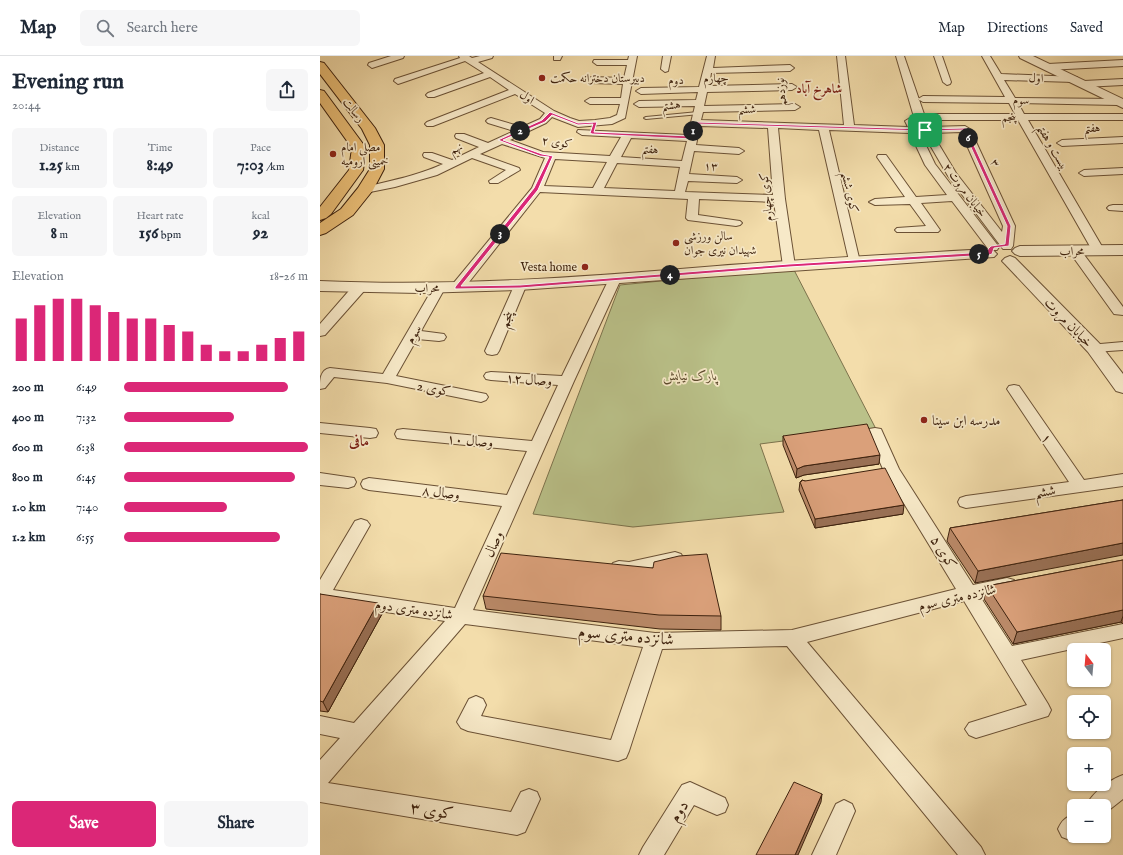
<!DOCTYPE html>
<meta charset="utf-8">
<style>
:root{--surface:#fff;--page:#f6f6f7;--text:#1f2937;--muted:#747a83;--line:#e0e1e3;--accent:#db2777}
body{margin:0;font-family:"IM FELL English",Amiri,serif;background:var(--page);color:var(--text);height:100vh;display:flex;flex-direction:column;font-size:15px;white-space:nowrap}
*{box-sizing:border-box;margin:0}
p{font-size:13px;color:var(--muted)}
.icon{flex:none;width:22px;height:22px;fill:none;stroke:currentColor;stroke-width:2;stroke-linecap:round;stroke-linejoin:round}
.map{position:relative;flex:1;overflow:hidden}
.sheet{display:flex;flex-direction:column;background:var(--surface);width:320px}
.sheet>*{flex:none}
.needle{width:26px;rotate:344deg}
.tools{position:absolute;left:747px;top:587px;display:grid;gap:8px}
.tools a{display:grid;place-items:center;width:44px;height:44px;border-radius:6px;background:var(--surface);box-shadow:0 1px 3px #0004;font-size:20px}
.pin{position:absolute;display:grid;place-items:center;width:34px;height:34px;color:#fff;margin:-17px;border-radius:8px;box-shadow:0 2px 6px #0006}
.km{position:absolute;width:20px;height:20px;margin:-10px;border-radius:50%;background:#222;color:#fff;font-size:11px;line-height:20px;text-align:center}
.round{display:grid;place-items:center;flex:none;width:42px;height:42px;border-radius:6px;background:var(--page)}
.summary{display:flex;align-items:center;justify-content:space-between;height:68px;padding:0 12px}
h1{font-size:22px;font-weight:700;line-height:30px}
.stats{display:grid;grid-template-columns:repeat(3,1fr);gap:6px;height:68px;padding:4px 12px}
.stats div{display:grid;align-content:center;border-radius:6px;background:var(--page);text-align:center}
.stats b{font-size:17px;font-weight:700}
.stats small{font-size:11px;font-weight:400}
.stats p{font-size:11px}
.chart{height:112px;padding:8px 12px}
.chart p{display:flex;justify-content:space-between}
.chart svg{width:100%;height:72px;margin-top:4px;stroke:var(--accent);stroke-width:6}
.button{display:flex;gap:8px;margin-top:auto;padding:8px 12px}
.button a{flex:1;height:46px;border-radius:6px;background:var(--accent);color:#fff;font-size:16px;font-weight:700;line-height:46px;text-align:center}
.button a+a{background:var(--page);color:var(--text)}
ul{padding:0 12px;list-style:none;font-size:13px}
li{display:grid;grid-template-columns:64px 48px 1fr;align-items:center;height:30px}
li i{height:10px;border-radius:5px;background:var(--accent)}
header{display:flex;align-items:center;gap:24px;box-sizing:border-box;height:56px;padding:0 20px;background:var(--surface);border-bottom:1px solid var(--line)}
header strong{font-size:19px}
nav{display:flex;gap:22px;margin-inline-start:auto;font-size:14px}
.search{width:280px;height:36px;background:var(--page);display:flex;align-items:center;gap:10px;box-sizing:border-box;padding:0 14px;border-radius:6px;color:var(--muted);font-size:15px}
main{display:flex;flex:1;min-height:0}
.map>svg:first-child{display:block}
</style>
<header>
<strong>Map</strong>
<div class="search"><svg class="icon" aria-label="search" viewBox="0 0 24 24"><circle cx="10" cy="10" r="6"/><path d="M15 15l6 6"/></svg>Search here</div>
<nav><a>Map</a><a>Directions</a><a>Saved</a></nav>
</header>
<main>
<section class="sheet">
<div class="summary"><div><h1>Evening run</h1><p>20:44</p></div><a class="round"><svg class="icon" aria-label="share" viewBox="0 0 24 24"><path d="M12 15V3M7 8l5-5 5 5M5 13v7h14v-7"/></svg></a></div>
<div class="stats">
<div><p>Distance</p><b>1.25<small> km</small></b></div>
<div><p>Time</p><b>8:49</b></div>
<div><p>Pace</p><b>7:03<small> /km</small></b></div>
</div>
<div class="stats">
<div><p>Elevation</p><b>8<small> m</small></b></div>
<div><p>Heart rate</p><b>156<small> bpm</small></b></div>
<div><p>kcal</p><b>92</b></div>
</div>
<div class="chart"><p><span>Elevation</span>18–26 m</p>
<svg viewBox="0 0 160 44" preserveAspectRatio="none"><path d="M5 44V18M15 44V10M25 44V6M35 44V6M45 44V10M55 44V14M65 44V18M75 44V18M85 44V22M95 44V26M105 44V34M115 44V38M125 44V38M135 44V34M145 44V30M155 44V26"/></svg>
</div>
<ul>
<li><b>200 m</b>6:49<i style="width:89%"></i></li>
<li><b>400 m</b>7:32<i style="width:60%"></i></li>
<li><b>600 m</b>6:38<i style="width:100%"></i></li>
<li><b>800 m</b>6:45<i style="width:93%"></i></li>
<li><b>1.0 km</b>7:40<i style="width:56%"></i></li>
<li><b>1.2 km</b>6:55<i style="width:85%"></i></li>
</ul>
<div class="button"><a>Save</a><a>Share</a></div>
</section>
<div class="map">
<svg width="803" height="799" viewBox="0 0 803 799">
<rect width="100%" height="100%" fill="#f3ddab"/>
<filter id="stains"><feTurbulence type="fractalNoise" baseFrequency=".005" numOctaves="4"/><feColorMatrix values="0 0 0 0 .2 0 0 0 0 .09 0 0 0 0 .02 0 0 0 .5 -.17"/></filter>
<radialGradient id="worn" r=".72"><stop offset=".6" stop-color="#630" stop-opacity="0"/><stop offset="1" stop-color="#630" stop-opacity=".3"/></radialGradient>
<!-- green -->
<path fill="#bac189" stroke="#7c724c" d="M473 212 556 373 440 388 464 456 313 471 213 458 300 229Z"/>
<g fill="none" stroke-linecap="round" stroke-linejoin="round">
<!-- service casing -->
<g stroke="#6b5135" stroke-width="2">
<path id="service" d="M378 56H380V58L326 63 324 62 326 61Z"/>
</g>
<!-- minor casing -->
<g stroke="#6b5135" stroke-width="2">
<path id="minor" d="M71 0H84L83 2 52 12 48 9 49 7Z
M139 0H149L152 2 160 0H173L172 2 158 6 234 55 250 62 259 65 275 64 290 62 297 59 300 48H270L265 45 270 42H301L303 28 271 27 267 24 271 21 304 22 307 9H277L273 6 274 4H308L309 0H317L305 62 292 68 258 71 232 61 226 67 190 84 223 96 290 100 301 81 262 79 257 76 258 74 368 79 375 50 319 51 314 48 319 45 376 44 378 36 321 38 316 35 321 32 379 31 387 0H395L393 12 470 9 474 12 470 15 391 17 389 30 472 28 477 31 472 34 387 36 384 50 475 48 480 51 475 54 383 56 381 64 524 69 517 0H525L534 69 588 71 585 65 590 62 593 63 598 71H600L594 61 576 0H584L604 58H695L689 47 603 46 598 43 603 40 685 41 662 0H670L681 18 757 21 758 23 754 26 684 24 695 42 798 43 803 46 798 49 698 47 704 58H803V64H708L784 194 782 197H774L772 194 698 64H606L609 71 645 70 650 73 695 170 693 190 691 193H683L628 120 603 77H600L615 108 679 191 677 194H669L632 145 601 147 620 174 618 176H577L575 174 577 172 606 170 590 148 555 149 549 146 555 143 585 141 557 101 558 99H566L596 141 627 139 605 109 590 77 509 74 540 206 538 209H530L499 74 458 72 465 143 475 210 473 213H465L463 210 454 146 379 143 378 159 420 165 422 167 420 169 416 170 368 164 366 162 368 143 220 136 142 235H132L131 232 132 229 212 132 225 102 182 88 160 98 199 112 200 114 178 127H170L169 125 186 114 152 102 117 119 75 131 45 137 39 134 41 132C69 125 97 120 123 108L104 101 103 99 104 97H112L132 104 159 91 136 82 135 80 136 78H144L168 87 194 75 168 67 166 65 168 63 171 62 202 71 220 63 225 57 195 38 113 70H107L105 68 107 66 189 34 170 21 114 41H108L106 39 108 37 164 17 145 5 81 27 78 28 74 25 75 23 140 2ZM380 70 448 72 453 139 365 136 368 125 417 127 422 124 417 121 369 118 374 95 419 98 424 95 419 92 376 89ZM641 76 683 170 682 176 636 117 612 77ZM311 82 367 85 362 105 301 101ZM235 103 287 106 273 132 224 130ZM297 107 360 111 355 135 284 132Z
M234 0H242L240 4H234Z
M343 0H351L348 15 345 16 341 13Z
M614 0H622L631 26 630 28 627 29 623 26Z
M803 4V10L728 14 724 11 728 8Z
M803 23V29L764 31 759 28 764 25Z
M803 81V87L742 90 737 87 742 84Z
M803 112V118L764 120 759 117 764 114Z
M793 149H803V155L789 154 787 152 789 150Z
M755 191 759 192 803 251V259L794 258 751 198 749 195 751 192Z
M295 219 299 220 301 223 254 325 153 554 335 577 472 574 636 533 563 413 547 377 549 373 555 372 561 373 579 413 653 529 687 522 694 524 696 529 694 534 661 542 692 590 803 568V582L701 604 728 648 731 654 728 660 656 682 649 679 645 673 649 667 707 649 644 545 487 586 661 791 665 799H638L467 590 342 593 309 695 306 702 298 705 148 675 141 672 137 666 149 643 156 640 163 643 166 649 161 660 291 684 323 591 145 568 8 727 191 756 201 736 209 733 217 736 220 743 205 776 197 779 0 746V704L20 682 0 678V660L34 667 125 565 0 546V524L35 465 41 463 47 465 50 469 13 534 135 552 182 450 49 434 43 432 41 428 43 424 49 422 187 439 207 395 83 383 77 382 75 378 77 374 83 373 212 385 238 329 171 324 166 323 164 320 166 317 171 316 242 320 289 223 291 220Z
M200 226 205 227 206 230 179 295 177 298 172 299 167 298 165 295 194 230 195 227Z
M39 228 44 229 45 232 44 235 5 279 0 280V268L34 229Z
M119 228 124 229 125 232 101 275 124 278 126 281 124 284 119 285 97 283 76 320 166 338 168 341 166 344 161 346 67 327 14 321 5 332 0 333C0 324 0 314 10 312L63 318 113 232 114 229Z
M803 286V294L774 296 769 295 767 292 769 289Z
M694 329 699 330 764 424 803 418V430L646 452 640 450 638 446 640 442 646 440 749 426 687 333 689 330Z
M0 367 50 372 56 373 58 377 56 381 50 382 0 377Z
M0 417 34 422 36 426 34 430 28 432 0 429Z
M355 496 361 498 364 503 361 508 309 520 293 517 290 512 293 507 299 505 309 506Z
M803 719V743L784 758V750H766C772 737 789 724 803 719Z
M370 726 405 742 408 749 405 756 397 759 374 749 344 799H319L323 791 362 729Z
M524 744 532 748 535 755 516 799H492L516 748Z
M754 758V780H759L750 784 742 781 738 773C742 764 745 762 754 758Z"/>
</g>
<!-- tertiary casing -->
<g stroke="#6b5135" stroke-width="2">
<path id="tertiary" d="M699 0H713L803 43V52L700 2Z
M803 189V199L700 200 695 198 692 195 695 192 700 190Z
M669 193 674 195 677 198 674 201 199 234 100 237 0 235V225C133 231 264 221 397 210 487 203 578 198 669 193Z
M690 200 695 202 780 288 803 318V337L796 335 768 296 685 208 682 205 685 202Z"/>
</g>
<!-- primary casing -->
<g stroke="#3e220e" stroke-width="2">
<path id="primary" d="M0 6 4 7 55 72 64 89V113L53 134 33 159 6 177 0 179V167L21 153 38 132 50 113V89L42 73 0 18Z
M0 34 4 35 46 92 43 114 11 158 6 162 0 164V151L29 114 32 92 0 47Z"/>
</g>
<!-- service -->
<use href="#service" fill="#f7e9c8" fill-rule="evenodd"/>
<!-- minor -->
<use href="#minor" fill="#f7e9c8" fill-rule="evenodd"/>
<!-- tertiary -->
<use href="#tertiary" fill="#f7e9c8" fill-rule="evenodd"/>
<!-- primary -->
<use href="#primary" fill="#eabe76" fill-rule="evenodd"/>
</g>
<!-- wall -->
<path fill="#bb8a69" stroke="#3e220e" d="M463 380 559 408 484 419 476 422 463 389Z
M482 424 583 458 495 472 479 434 480 426Z
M803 444 655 527 627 485 630 472Z
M803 504V568L801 566 693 588 664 543 667 530Z
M333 512 401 560V574L340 573 166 553 163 540Z
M0 538 62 558 8 656 0 655Z"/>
<!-- shaded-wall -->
<path fill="#997055" stroke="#3e220e" d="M560 399 559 408 484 419 476 422 477 413 484 410Z
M584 449 583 458 495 472V463Z
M803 487V499L655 527 658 515Z
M58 547 62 558 8 656 3 646Z
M803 554V560L801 566 693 588 697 576Z
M502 738 501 746 478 799H475Z"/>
<!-- building -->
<path fill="#daa07a" stroke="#3e220e" d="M547 368 560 399 484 410 477 413 463 380Z
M565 412 584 449 495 463 480 426 482 425V424L485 425Z
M803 444V487L658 515 630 472Z
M181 497 333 512 334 506 359 500 387 498 401 560 339 559 163 540Z
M803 504V554L697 576 667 530Z
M0 538 58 547 3 646 0 645Z
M474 726 502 738 475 799H436Z"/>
<!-- route -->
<path fill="#db2777" stroke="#fff" fill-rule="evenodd" d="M230 56 258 67 277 66 274 76 370 80 373 67 375 66 605 73 646 72 691 170 689 190 674 192 672 198 669 199 469 211 200 232 135 233V231L214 132 229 101 220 100 178 84 222 64ZM232 59 258 69 273 68 270 77 272 78 372 83 374 82 377 68 605 75 643 74 687 170 685 188 671 190 668 193 667 196 469 208 200 229 141 230 218 134 233 100 222 98 183 84 225 66Z"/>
<!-- markers -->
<g fill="#8f2418" stroke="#f7e9c8" stroke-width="1.5">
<circle cx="222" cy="22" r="4"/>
<circle cx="13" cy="98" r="4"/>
<circle cx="356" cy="187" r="4"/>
<circle cx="265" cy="211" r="4"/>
<circle cx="604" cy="364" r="4"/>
</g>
<g text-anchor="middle" stroke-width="3.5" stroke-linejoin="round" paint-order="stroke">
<!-- far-poi labels -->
<g font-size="12" fill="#3e220e" stroke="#f7e9c8" text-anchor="start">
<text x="230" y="26">دبیرستان دخترانه حکمت</text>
<text x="21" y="95">مصلی امام<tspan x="21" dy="14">خمینی ارومیه</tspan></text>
<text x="364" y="184">سالن ورزشی<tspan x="364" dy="14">شهیدان نیری جوان</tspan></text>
<text x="257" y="215" text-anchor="end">Vesta home</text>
</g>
<!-- far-street labels -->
<g font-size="12" fill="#3e220e" stroke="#f7e9c8">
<text transform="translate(396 22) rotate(-2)" y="4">چهارم</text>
<text transform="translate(716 22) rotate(1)" y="4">اول</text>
<text x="356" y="28">دوم</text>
<text transform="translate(461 36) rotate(-96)" y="4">نوزدهم</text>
<text transform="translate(207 41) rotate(34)" y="4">اول</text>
<text transform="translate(701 44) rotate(1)" y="4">سوم</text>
<text transform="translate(351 49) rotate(-6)" y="4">هشتم</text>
<text transform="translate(427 53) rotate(-1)" y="4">ششم</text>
<text transform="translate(34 54) rotate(52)" y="4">رسالت</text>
<text x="689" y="65">پنجم</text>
<text transform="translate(772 72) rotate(-3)" y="4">هفتم</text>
<text transform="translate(237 86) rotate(7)" y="4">کوی ۲</text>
<text transform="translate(733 91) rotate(60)" y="4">بیست و هفتم</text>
<text transform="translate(136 92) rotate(-24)" y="4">نهم</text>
<text transform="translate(330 93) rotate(3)" y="4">هفتم</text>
<text transform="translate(675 107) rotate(65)" y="4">۳</text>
<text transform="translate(391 110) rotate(3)" y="4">۱۳</text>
<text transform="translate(645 134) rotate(53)" y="4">خیابان مروت ۲</text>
<text transform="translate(530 136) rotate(77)" y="4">کوی ششم</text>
<text transform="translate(446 141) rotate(-96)" y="4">کوی چهارم</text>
<text transform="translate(752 195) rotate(-1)" y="4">محراب</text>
<text x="107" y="236">محراب</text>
</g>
<!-- far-neighbourhood labels -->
<g font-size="13" font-weight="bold" fill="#7a1f14" stroke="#f7e9c8">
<text x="499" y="37">شاهرخ آباد</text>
</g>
<!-- street labels -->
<g font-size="14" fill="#3e220e" stroke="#f7e9c8">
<text transform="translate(186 263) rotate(-66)" y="5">پنجم</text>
<text transform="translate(749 266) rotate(46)" y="5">خیابان مروت</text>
<text transform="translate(93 278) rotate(-60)" y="5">سوم</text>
<text transform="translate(209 323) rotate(4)" y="5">وصال ۱۲</text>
<text transform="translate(114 332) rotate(11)" y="5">کوی 2</text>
<text transform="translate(727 382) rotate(55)" y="5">۱</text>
<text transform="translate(150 384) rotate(5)" y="5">وصال ۱۰</text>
<text transform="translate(725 435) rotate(-8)" y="5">ششم</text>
<text transform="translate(121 436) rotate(7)" y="5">وصال ۸</text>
<text transform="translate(173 488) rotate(-66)" y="5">وصال</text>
<text transform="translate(624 496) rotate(58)" y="5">کوی ۵</text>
<text transform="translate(637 541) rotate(-13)" y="5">شانزده متری سوم</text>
<text transform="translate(94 553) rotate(8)" y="5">شانزده متری دوم</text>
</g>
<!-- park labels -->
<g font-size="14" font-style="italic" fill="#5d4a2d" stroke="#f7e9c8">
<text x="370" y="324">پارک نیایش</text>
</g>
<!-- poi labels -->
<g font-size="14" fill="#3e220e" stroke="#f7e9c8" text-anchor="start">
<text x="612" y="369">مدرسه ابن سینا</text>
</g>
<!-- neighbourhood labels -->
<g font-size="15" font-weight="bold" fill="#7a1f14" stroke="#f7e9c8">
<text x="39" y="390">مافی</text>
</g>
<!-- near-street labels -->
<g font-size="17" fill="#3e220e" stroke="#f7e9c8">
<text transform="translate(306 579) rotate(5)" y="6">شانزده متری سوم</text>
<text transform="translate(112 754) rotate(9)" y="6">کوی ۳</text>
<text transform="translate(358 755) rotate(-58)" y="6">دوم</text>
</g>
</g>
<rect width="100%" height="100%" filter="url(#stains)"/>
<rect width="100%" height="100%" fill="url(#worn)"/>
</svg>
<div class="tools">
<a><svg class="needle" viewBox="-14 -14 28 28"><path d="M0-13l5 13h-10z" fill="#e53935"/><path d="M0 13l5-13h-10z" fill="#747a83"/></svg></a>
<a><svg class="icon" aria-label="locate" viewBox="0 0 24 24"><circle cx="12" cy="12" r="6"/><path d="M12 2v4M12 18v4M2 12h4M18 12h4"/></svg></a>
<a>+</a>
<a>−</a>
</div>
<div class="pin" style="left:605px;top:74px;background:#1e9e55"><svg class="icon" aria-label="arrive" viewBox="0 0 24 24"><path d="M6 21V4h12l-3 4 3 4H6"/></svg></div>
<b class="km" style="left:373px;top:75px">1</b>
<b class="km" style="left:200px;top:75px">2</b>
<b class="km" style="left:180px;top:178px">3</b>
<b class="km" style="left:350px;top:219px">4</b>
<b class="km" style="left:659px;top:198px">5</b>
<b class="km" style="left:648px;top:82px">6</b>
</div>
</main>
